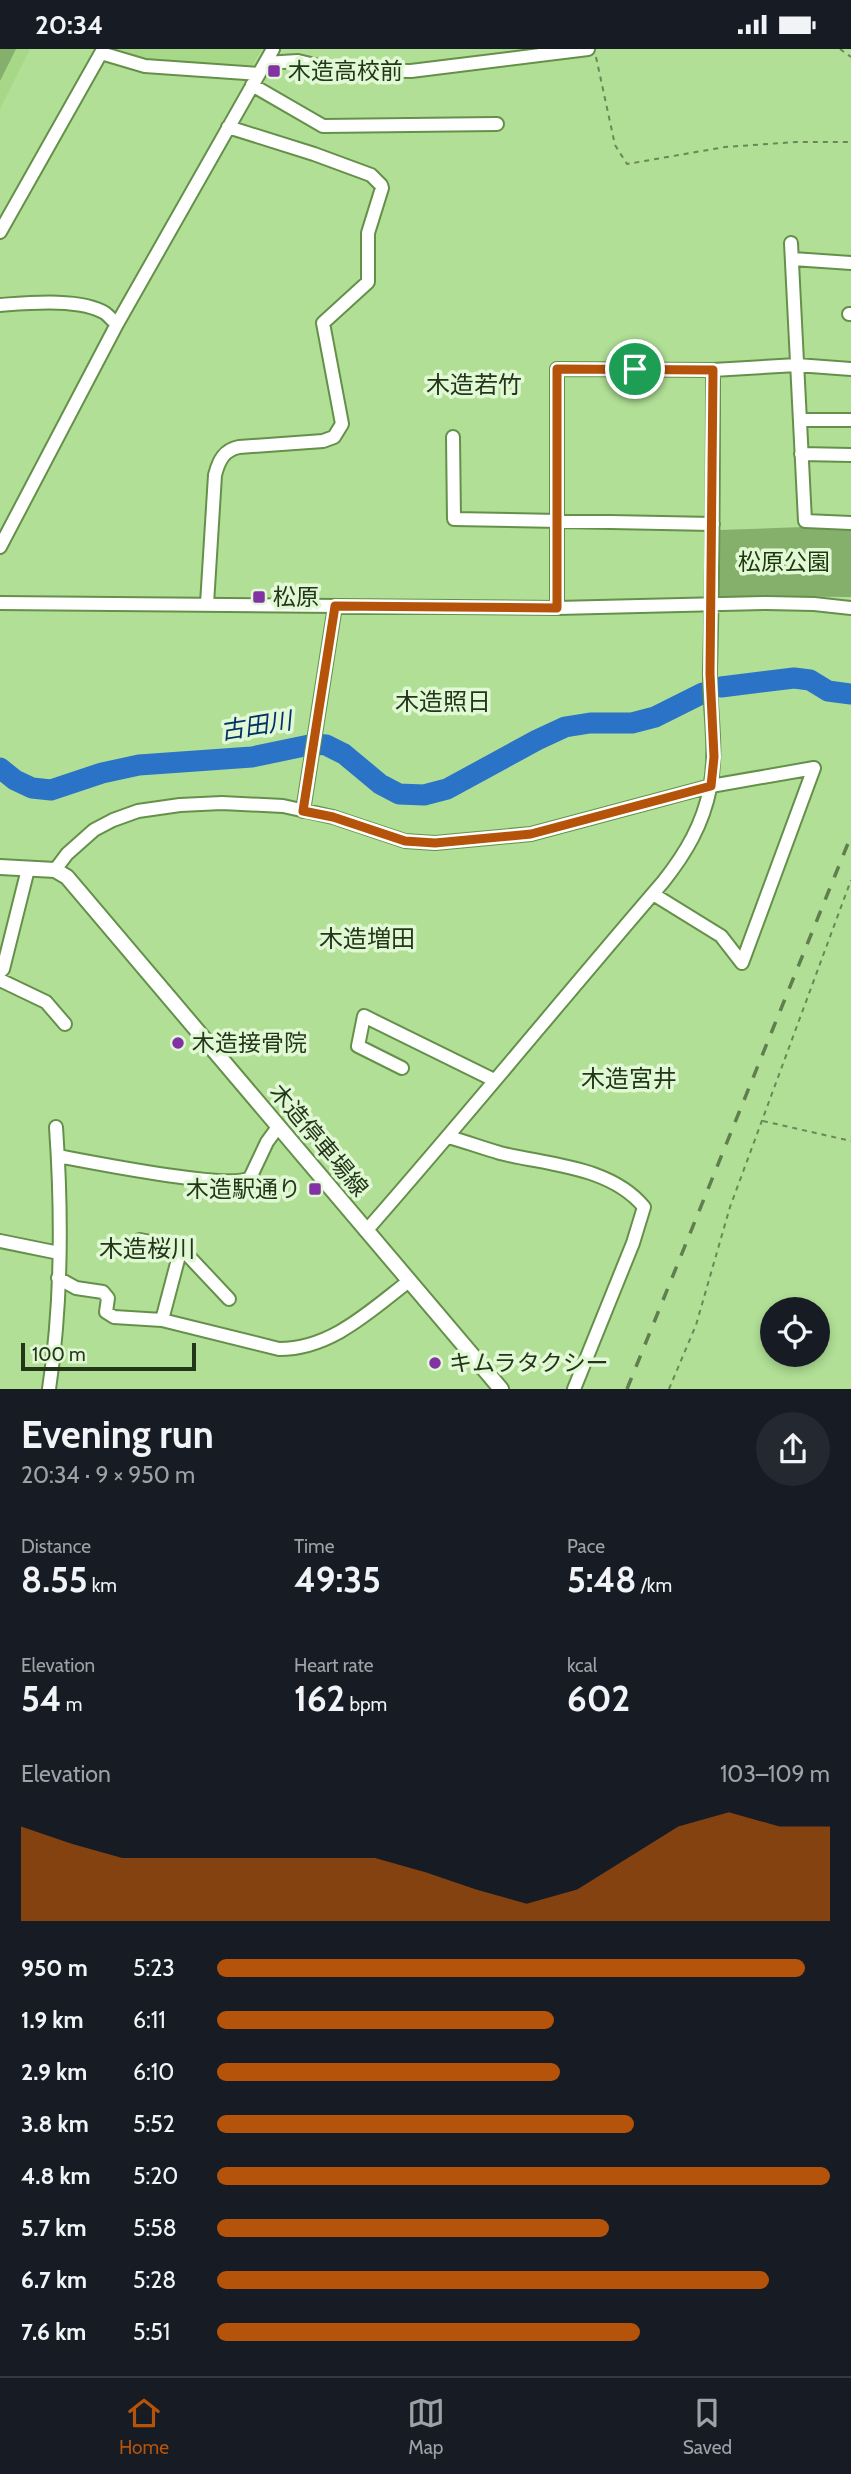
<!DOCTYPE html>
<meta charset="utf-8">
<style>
:root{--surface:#171b24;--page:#242831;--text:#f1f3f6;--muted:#9ea1a6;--line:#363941;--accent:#b45309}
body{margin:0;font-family:Cabin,"Noto Sans JP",sans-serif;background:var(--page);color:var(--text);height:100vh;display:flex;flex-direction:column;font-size:26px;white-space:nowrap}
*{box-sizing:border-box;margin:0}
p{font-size:23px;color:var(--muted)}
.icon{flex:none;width:38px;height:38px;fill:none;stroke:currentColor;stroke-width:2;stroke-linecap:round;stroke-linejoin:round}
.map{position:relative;height:1340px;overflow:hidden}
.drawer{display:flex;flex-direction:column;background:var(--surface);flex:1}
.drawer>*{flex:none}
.controls{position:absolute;left:760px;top:1248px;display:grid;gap:14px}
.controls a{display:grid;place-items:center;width:70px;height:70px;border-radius:50%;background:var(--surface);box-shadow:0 4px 10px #0003;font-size:35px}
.scale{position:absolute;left:21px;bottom:18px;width:175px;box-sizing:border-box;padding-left:7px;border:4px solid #243619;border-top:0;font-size:19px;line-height:24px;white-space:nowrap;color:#243619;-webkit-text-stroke:5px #e1f8d4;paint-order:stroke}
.pin{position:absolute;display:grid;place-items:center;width:60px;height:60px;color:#fff;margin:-30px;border:4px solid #fff;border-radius:50%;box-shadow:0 2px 7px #0007}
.round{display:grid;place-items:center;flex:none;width:74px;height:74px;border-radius:37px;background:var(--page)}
.summary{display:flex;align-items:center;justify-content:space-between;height:119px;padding:0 21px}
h1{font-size:38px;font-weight:700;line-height:52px}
.stats{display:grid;grid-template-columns:repeat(3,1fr);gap:10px;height:119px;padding:7px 21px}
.stats div{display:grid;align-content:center}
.stats b{font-size:35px;font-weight:700}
.stats small{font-size:19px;font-weight:400}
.stats p{font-size:19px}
.chart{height:196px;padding:14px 21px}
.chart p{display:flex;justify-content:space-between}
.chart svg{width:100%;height:126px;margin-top:7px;fill:var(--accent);opacity:.7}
ul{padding:0 21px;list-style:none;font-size:23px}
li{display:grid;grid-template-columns:112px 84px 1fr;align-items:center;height:52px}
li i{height:18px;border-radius:9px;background:var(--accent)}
.status{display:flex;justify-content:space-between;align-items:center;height:49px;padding:0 35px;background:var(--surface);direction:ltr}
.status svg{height:19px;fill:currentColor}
.menu{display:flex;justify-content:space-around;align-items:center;height:98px;border-top:2px solid var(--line);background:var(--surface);font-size:19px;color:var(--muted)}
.menu a{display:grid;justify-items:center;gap:4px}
.menu .current{color:var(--accent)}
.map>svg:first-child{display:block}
</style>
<div class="status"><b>20:34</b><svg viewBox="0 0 49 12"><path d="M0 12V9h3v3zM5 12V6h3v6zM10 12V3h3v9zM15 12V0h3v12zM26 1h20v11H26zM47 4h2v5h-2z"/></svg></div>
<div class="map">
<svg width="851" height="1340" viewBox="0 0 851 1340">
<rect width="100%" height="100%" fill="#b1df96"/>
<!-- built -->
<path fill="#a6d888" d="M0 0H30L0 60Z
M115 0H262L251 18 137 9Z"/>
<!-- green -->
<path fill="#85b06b" d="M0 0H16L0 32Z
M804 478 851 479V548L718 547 719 481Z"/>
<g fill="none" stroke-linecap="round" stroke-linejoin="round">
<!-- river -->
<path stroke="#2a73c7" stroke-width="21" d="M721 638 794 629 810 631 828 642 851 645
M0 719 15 731 32 739 51 741 102 724 139 716 252 708 314 695 326 696 344 705 380 735 399 745 424 746 447 740 537 691 565 678 590 674H632L655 668 703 644"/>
<!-- minor casing -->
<g stroke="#65904a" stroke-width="16">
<path id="minor" d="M265 14 298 12 336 21 411 22 588 0
M252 36 323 77 497 75
M0 183 101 4 145 17 259 25
M791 194 805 472 851 474
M793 210 851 214
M0 256C28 254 81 249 105 264 109 267 113 272 117 275
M849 265H851
M800 371H851
M453 388 454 470 713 475
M801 405 851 406
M0 498 117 275 273 0
M0 554 557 559 766 554 814 555 851 559
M207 555 215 426C219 411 224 401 239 398L323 392 334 388 342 375 323 274 368 233V184L382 139 381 136 371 126 314 105 228 78
M557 559V320L713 321 797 316 851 320
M303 762 335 557
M55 821 67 805 94 781 113 771 138 762 180 756 222 754 283 757 333 768 405 792 435 794 531 785 711 737 814 719 742 914 721 887 653 845
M0 923 3 920 28 820
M0 931 46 953 65 975
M402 1019 358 997 364 967 494 1031
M449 1088C466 1093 483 1099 500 1104 548 1116 610 1117 644 1158L633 1194 574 1340
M58 1107C90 1113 229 1141 250 1129L267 1093 278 1078
M366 1182C467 1067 563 949 663 833 686 804 703 775 710 739 718 700 709 660 710 621 713 521 713 421 713 321
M140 1191 181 1199 229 1250
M0 1192 59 1204
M58 1229 76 1239 103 1243 108 1249 106 1263 114 1268 162 1271 279 1300C331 1300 370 1262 409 1232
M162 1271 181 1199
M49 1340C62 1254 62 1165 56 1078"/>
</g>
<!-- major casing -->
<g stroke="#65904a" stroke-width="18">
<path id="major" d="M0 818 55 821 67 828 501 1340"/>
</g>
<!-- path -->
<path stroke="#698856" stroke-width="2" stroke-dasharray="5 5" stroke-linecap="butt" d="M840 0 851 8
M596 8 615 96 627 115 725 98 796 93H851
M763 1072 851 1092
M669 1340 696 1276 730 1158 851 831"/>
<!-- minor -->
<use href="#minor" stroke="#fff" stroke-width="12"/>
<!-- major -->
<use href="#major" stroke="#fff" stroke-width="14"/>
<!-- rail -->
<path stroke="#607e4e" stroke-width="3.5" stroke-dasharray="12 12" stroke-linecap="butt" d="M627 1340 851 787"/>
</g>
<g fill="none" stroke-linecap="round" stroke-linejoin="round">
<!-- route casing -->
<g stroke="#fff" stroke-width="14">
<path id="route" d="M557 320 713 321 710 625 714 708 711 737 531 785 435 794 405 792 333 768 303 762 335 557 557 559Z"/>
</g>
<!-- route -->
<use href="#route" stroke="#b45309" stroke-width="9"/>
</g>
<!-- markers -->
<g fill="#8232a3" stroke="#e1f8d4" stroke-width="2.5">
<rect x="267" y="15" width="14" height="14" rx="3.5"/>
<rect x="252" y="541" width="14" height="14" rx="3.5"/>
<circle cx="178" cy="994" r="7"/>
<rect x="308" y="1133" width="14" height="14" rx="3.5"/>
<circle cx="435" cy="1314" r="7"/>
</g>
<g text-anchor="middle" stroke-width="7" stroke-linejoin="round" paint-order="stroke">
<!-- poi labels -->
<g font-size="23" fill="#243619" stroke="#e1f8d4" text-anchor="start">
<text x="288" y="30">木造高校前</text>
<text x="273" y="556">松原</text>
<text x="192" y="1002">木造接骨院</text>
<text x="301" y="1148" text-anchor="end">木造駅通り</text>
<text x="449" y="1322">キムラタクシー</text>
</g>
<!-- park labels -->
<g font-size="23" fill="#20380f" stroke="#e1f8d4">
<text x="784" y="521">松原公園</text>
</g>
<!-- street labels -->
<g font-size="23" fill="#243619" stroke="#e1f8d4">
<text transform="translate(319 1091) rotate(50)" y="8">木造停車場線</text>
</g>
<!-- neighbourhood labels -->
<g font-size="24" fill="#243619" stroke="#e1f8d4">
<text x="474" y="344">木造若竹</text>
<text x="443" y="661">木造照日</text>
<text x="367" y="898">木造増田</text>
<text x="629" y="1038">木造宮井</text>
<text x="147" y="1208">木造桜川</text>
</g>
<!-- water labels -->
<g font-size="24" font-style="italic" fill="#003267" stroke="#e1f8d4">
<text transform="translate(256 677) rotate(-9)" y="8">古田川</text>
</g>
</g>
</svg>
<div class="controls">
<a><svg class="icon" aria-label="locate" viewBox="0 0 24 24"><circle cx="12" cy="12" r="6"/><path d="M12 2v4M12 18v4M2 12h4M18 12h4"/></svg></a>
</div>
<div class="scale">100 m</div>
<div class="pin" style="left:635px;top:320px;background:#1e9e55"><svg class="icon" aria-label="arrive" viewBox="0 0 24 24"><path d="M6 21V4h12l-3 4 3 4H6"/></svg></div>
</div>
<section class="drawer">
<div class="summary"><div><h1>Evening run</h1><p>20:34 · 9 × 950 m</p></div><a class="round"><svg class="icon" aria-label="share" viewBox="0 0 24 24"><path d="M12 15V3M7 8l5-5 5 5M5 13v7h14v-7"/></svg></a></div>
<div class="stats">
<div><p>Distance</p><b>8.55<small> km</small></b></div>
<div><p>Time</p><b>49:35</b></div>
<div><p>Pace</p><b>5:48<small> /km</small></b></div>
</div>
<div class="stats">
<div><p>Elevation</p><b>54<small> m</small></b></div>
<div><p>Heart rate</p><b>162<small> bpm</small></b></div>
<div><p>kcal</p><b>602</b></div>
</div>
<div class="chart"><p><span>Elevation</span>103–109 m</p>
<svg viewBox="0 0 160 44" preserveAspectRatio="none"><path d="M0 44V11L10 17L20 22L30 22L40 22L50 22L60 22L70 22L80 27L90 33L100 38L110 33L120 22L130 11L140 6L150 11L160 11V44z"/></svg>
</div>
<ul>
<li><b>950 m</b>5:23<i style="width:96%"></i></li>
<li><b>1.9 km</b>6:11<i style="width:55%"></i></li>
<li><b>2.9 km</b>6:10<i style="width:56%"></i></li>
<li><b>3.8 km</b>5:52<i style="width:68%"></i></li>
<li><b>4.8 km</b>5:20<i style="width:100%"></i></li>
<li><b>5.7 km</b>5:58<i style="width:64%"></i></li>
<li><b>6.7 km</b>5:28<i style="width:90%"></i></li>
<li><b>7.6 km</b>5:51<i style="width:69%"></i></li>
</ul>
</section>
<nav class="menu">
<a class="current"><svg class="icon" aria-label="home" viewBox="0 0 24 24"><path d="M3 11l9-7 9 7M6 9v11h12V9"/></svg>Home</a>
<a><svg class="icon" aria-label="map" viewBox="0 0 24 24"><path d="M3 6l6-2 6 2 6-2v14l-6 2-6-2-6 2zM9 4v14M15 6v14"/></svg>Map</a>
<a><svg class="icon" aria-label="saved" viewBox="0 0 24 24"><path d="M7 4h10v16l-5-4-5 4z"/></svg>Saved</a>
</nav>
